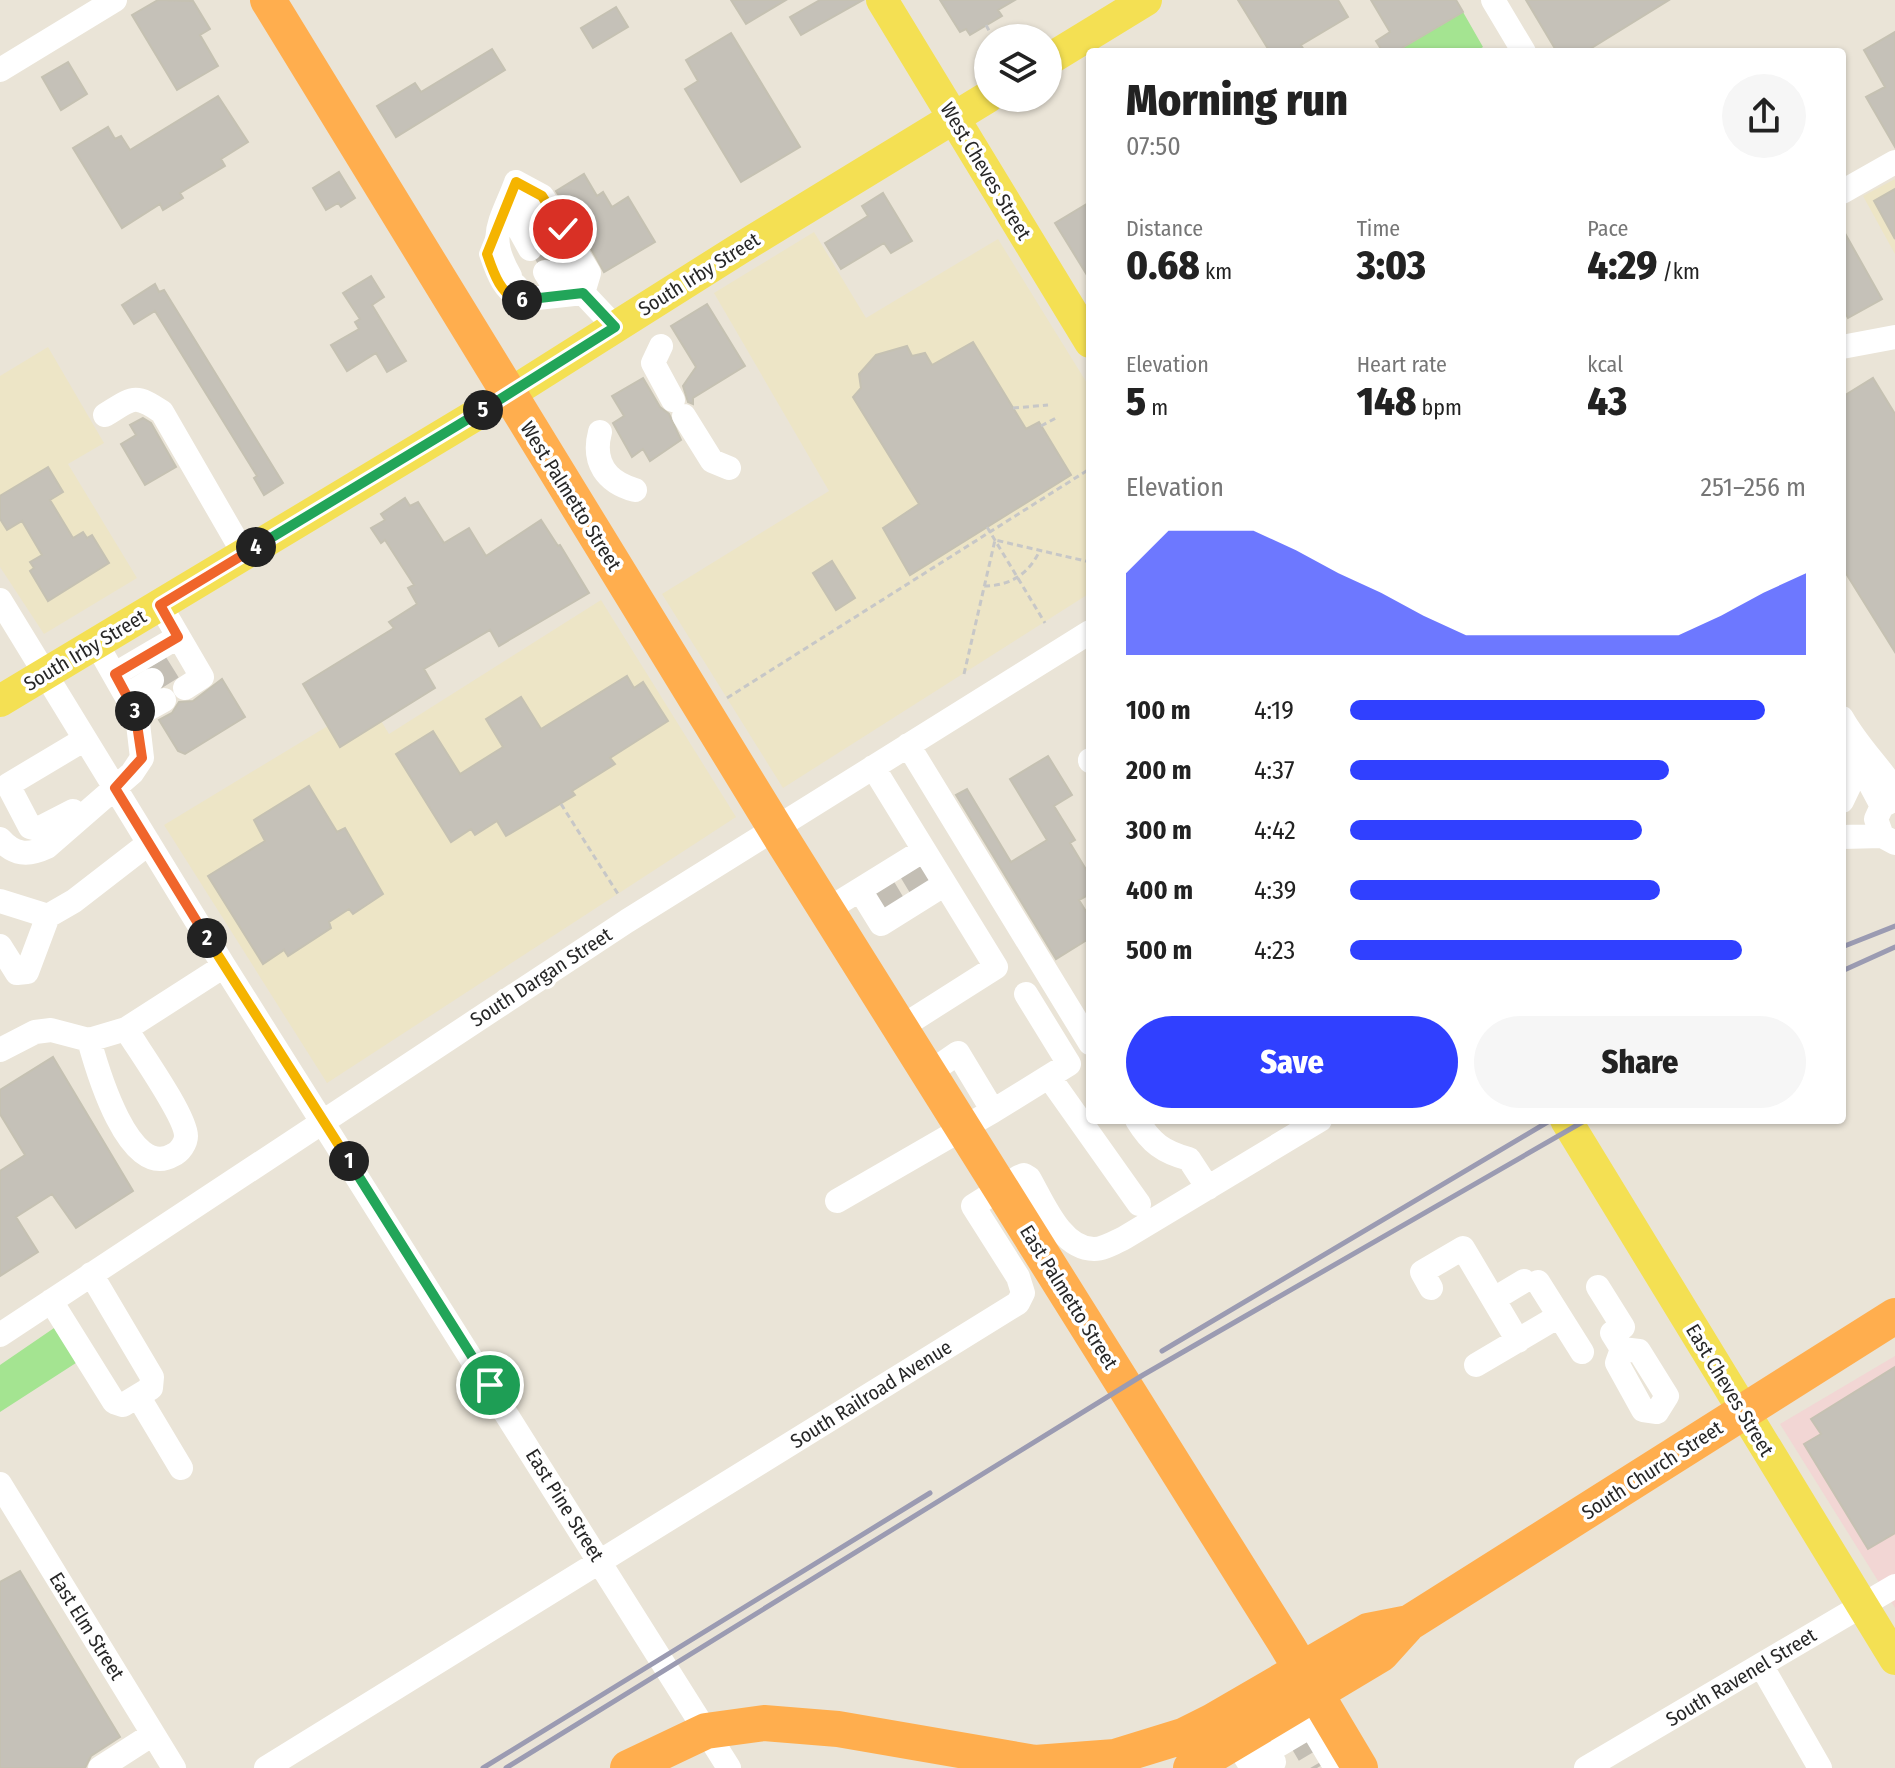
<!DOCTYPE html>
<meta charset="utf-8">
<style>
:root{--surface:#fff;--page:#f6f6f6;--text:#222;--muted:#767676;--accent:#3040ff}
body{margin:0;font-family:"Fira Sans Condensed",sans-serif;background:var(--page);color:var(--text);height:100vh;display:flex;flex-direction:column;font-size:30px;white-space:nowrap}
*{box-sizing:border-box;margin:0}
p{font-size:26px;color:var(--muted)}
.icon{flex:none;width:44px;height:44px;fill:none;stroke:currentColor;stroke-width:2;stroke-linecap:round;stroke-linejoin:round}
.map{position:relative;flex:1;overflow:hidden}
.panel{position:absolute;left:1086px;top:48px;width:760px;height:1076px;display:flex;flex-direction:column;background:var(--surface);border-radius:8px;box-shadow:0 2px 6px #0004}
.panel>*{flex:none}
.fabs{position:absolute;left:974px;top:24px;display:grid;gap:16px}
.fabs a{display:grid;place-items:center;width:88px;height:88px;border-radius:50%;background:var(--surface);box-shadow:0 2px 6px #0004;font-size:40px}
.pin{position:absolute;display:grid;place-items:center;width:68px;height:68px;color:#fff;margin:-34px;border:4px solid #fff;border-radius:50%;box-shadow:0 2px 8px #0007}
.km{position:absolute;width:40px;height:40px;margin:-20px;border-radius:50%;background:#222;color:#fff;font-size:22px;line-height:40px;text-align:center}
.round{display:grid;place-items:center;flex:none;width:84px;height:84px;border-radius:42px;background:var(--page)}
.summary{display:flex;align-items:center;justify-content:space-between;height:136px;padding:0 40px}
h1{font-size:44px;font-weight:800;line-height:60px}
.stats{display:grid;grid-template-columns:repeat(3,1fr);gap:12px;height:136px;padding:8px 40px}
.stats div{display:grid;align-content:center}
.stats b{font-size:40px;font-weight:800}
.stats small{font-size:22px;font-weight:400}
.stats p{font-size:22px}
.chart{height:224px;padding:16px 40px}
.chart p{display:flex;justify-content:space-between}
.chart svg{width:100%;height:144px;margin-top:8px;fill:var(--accent);opacity:.7}
.button{display:flex;gap:16px;margin-top:auto;padding:16px 40px}
.button a{flex:1;height:92px;border-radius:48px;background:var(--accent);color:#fff;font-size:32px;font-weight:800;line-height:92px;text-align:center}
.button a+a{background:var(--page);color:var(--text)}
ul{padding:0 40px;list-style:none;font-size:26px}
li{display:grid;grid-template-columns:128px 96px 1fr;align-items:center;height:60px}
li i{height:20px;border-radius:10px;background:var(--accent)}
.map>svg:first-child{display:block}
</style>
<div class="map">
<svg width="1895" height="1768" viewBox="0 0 1895 1768">
<rect width="100%" height="100%" fill="#eae4d7"/>
<!-- education -->
<path fill="#ede5c6" d="M1895 179V254L1863 196Z
M814 232 866 318 998 239 1090 388V593L783 788 662 594 829 491 714 293Z
M48 347 104 443 68 464 137 578 44 634 0 567V376Z
M601 600 736 817 327 1083 164 825 369 701 389 734Z"/>
<!-- medical -->
<path fill="#f2d6d4" d="M1895 1356V1608L1780 1424Z"/>
<!-- green -->
<path fill="#a4e491" d="M1463 12 1483 47 1475 52H1395Z
M57 1326 79 1361 0 1412V1365Z"/>
<!-- building -->
<path fill="#c5c1b8" stroke="#c5c1b2" stroke-width="2" d="M158 0 193 1 210 29 200 35 218 66 177 90 132 15Z
M731 0H786L746 24Z
M820 0H863L801 35 790 17Z
M940 0H1015L998 10 1002 16 970 35 966 29 960 32Z
M1238 0H1338L1348 17 1301 45 1305 52H1270Z
M1371 0H1456L1463 12 1395 52H1383L1376 41 1390 32Z
M1526 0H1669L1585 52H1557Z
M616 7 628 27 593 48 581 28Z
M1895 32V147L1866 97 1885 87 1864 50Z
M731 33 800 147 741 182 685 89 698 81 686 60Z
M492 49 505 70 396 137 377 106 415 83 421 92Z
M68 62 87 94 61 110 42 77Z
M218 96 248 142 221 159 225 166 180 193 183 198 163 210 160 204 122 228 73 148 108 127 115 139 121 136 130 150Z
M339 172 355 198 341 207 338 203 326 210 313 188Z
M584 174 597 196 603 192 612 207 628 197 655 242 604 272 589 245 584 240 574 239 578 229 576 222 556 191Z
M1895 189V239L1874 201Z
M883 193 912 241 891 253 884 243 841 269 825 243 868 216 862 206Z
M1090 202V280L1055 223Z
M1842 228 1882 299 1848 318 1842 307Z
M371 276 384 297 372 305 406 361 387 372 376 353 347 371 331 345 359 329 355 322 360 319 343 293Z
M155 284 159 292 164 290 283 483 264 495 254 478 257 476 155 311 134 324 122 305Z
M707 304 745 366 693 398V404L688 402 683 386 696 367 671 326Z
M973 342 1026 429 1039 422 1071 475 910 575 883 528 919 504 853 397 861 388 859 374 876 355 907 346 912 356 925 353 932 365Z
M643 378 660 407 669 414 681 440 650 461 643 449 632 457 613 423 624 416 612 396Z
M1873 378 1895 414V652L1842 567V397Z
M143 418 151 423 176 467 145 485 121 444 136 435 130 425Z
M48 467 63 492 50 500 73 538 83 532 87 538 92 535 109 563 48 601 30 571 34 568 30 562 42 555 22 521 7 530 0 519V496Z
M405 498 410 506 418 502 444 543 469 528 486 556 541 520 558 546 560 545 589 593 499 646 490 630 424 669 435 688 340 747 303 684 394 628 389 622 417 604 408 588 414 585 385 540 381 543 371 528 385 520 381 514Z
M832 561 855 598 836 610 813 573Z
M627 676 634 688 643 682 668 721 610 758 615 764 572 791 575 795 506 836 497 821 475 835 471 829 451 842 396 754 433 731 460 774 503 747 486 719 521 697 541 729Z
M222 679 245 717 185 754 178 751 159 720 172 713 179 702 193 701Z
M1048 756 1072 795 1054 806 1075 840 1070 843 1090 876V894L1079 900 1090 918V938L1056 959 956 795 967 789 1011 862 1047 840 1010 779Z
M309 786 337 832 345 828 383 894 353 914 349 909 329 922 331 928 288 956 284 950 263 964 208 876 265 841 254 820Z
M53 1057 133 1191 76 1228 52 1194 16 1217 38 1252 0 1276V1171L25 1155 0 1114V1090Z
M1895 1367V1533L1868 1549 1804 1444 1821 1434 1811 1419Z
M20 1571 120 1737 91 1756 85 1768H0V1582Z"/>
<g fill="none" stroke-linecap="round" stroke-linejoin="round">
<!-- minor-tunnel -->
<path stroke="#c3beb4" stroke-width="24" stroke-dasharray="24 12" stroke-linecap="butt" d="M539 243 554 267
M152 680 173 667
M909 868 921 888
M882 885 894 905
M1297 1734 1317 1768"/>
<!-- path -->
<path stroke="#c7c7c7" stroke-width="3" stroke-dasharray="6 4" stroke-linecap="butt" d="M986 25 993 38
M1013 408 1048 405
M1041 426 1056 418
M987 527 1045 623
M984 586C1010 586 1029 574 1040 550
M964 674 995 540 1090 562
M727 698 1088 470
M561 804 618 894"/>
<!-- minor -->
<path stroke="#fff" stroke-width="24" d="M1493 0 1524 52
M0 70 115 0
M516 182 542 196 563 229
M1842 192 1895 162
M523 195 548 238
M513 196 510 213 530 249
M577 253 589 273 583 293
M562 262 583 293
M545 272 556 290 577 292
M510 276C486 235 501 223 516 182
M515 285 528 299 583 293 615 327
M661 346 653 363 673 400
M1842 347 1895 337
M105 415C133 398 134 393 162 412L244 554
M684 416 712 461 729 468
M600 432C592 462 606 482 635 490
M0 600 224 966 729 1768
M160 605 202 677 185 688
M115 674 178 637
M127 695 152 680
M137 715 164 700
M1842 718C1857 745 1878 765 1895 790
M908 745 1090 1043
M1857 746 1866 776 1882 806
M1090 760V761
M873 767 996 967 900 1028
M1895 799 1882 806 1876 819 1882 836 1895 843
M1842 801 1853 778 1855 754
M73 811 38 829 30 827 8 785 85 739
M1842 837 1882 836
M0 839C14 855 28 856 47 847L132 773 142 758 137 715 96 643
M860 890 881 924 945 884
M0 901 48 916
M827 910 924 850
M0 946 17 973 27 972 48 916 74 901 149 843
M89 1040C97 1069 129 1181 173 1155 180 1152 186 1143 186 1136 186 1116 138 1049 126 1029
M0 1050 35 1032 51 1030 89 1040 126 1029 224 966
M1049 1077 1139 1204
M993 1111 1069 1064 1026 994
M1137 1120C1151 1143 1163 1152 1189 1159L1208 1188
M837 1201 993 1111 958 1053 929 1073
M1538 1282 1582 1352
M1598 1287 1623 1327
M1431 1288 1422 1272 1463 1248 1518 1341
M1494 1299 1524 1281
M51 1301 114 1402 123 1405 151 1388 152 1377 91 1274
M1612 1333 1622 1349 1639 1351 1667 1396 1657 1412
M0 1335 627 921 1090 632
M1622 1349 1617 1363 1643 1410 1657 1412
M1476 1365 1559 1316
M138 1396 181 1468
M0 1484 174 1768
M1761 1665 1820 1768
M1236 1742 1249 1763 1267 1752 1274 1762
M1267 1752 1311 1726 1336 1768
M100 1768 153 1734
M266 1768 1018 1303 1023 1293 1018 1277 973 1206 1019 1177 1024 1175 1029 1178C1043 1202 1061 1249 1094 1249 1104 1249 1115 1242 1124 1238L1320 1120
M1586 1768 1895 1586"/>
<!-- major -->
<path stroke="#f4e053" stroke-width="32" d="M882 0 1090 342
M1048 60 1146 0
M0 701 484 410 739 249 988 97
M1566 1120 1895 1659"/>
<!-- highway -->
<path stroke="#ffae4e" stroke-width="36" d="M268 0 785 844 1288 1647 1360 1768
M628 1768 706 1731 764 1723 838 1729 1035 1763 1115 1757 1183 1736 1213 1721 1368 1631 1409 1623
M1191 1768 1381 1654 1409 1623 1895 1316"/>
<!-- rail -->
<path stroke="#9b9bb2" stroke-width="5" d="M1842 947 1895 926
M1842 971 1895 947
M1162 1351 1551 1120
M483 1768 930 1493
M506 1768 1143 1375 1586 1120"/>
</g>
<g fill="none" stroke-linecap="round" stroke-linejoin="round">
<!-- split-1 casing -->
<g stroke="#fff" stroke-width="16">
<path id="split-1" d="M349 1161 490 1385"/>
</g>
<!-- split-2 casing -->
<g stroke="#fff" stroke-width="16">
<path id="split-2" d="M207 938 349 1161"/>
</g>
<!-- split-3 casing -->
<g stroke="#fff" stroke-width="16">
<path id="split-3" d="M135 711 142 758 115 788 207 938"/>
</g>
<!-- split-4 casing -->
<g stroke="#fff" stroke-width="16">
<path id="split-4" d="M135 711 115 674 178 637 160 605 256 547"/>
</g>
<!-- split-5 casing -->
<g stroke="#fff" stroke-width="16">
<path id="split-5" d="M256 547 483 410"/>
</g>
<!-- split-6 casing -->
<g stroke="#fff" stroke-width="16">
<path id="split-6" d="M483 410 615 327 583 293 522 300"/>
</g>
<!-- split-7 casing -->
<g stroke="#fff" stroke-width="16">
<path id="split-7" d="M522 300C502 299 493 272 487 254L516 182 542 196 563 229"/>
</g>
<!-- split-1 -->
<use href="#split-1" stroke="#22a559" stroke-width="10"/>
<!-- split-2 -->
<use href="#split-2" stroke="#f5b400" stroke-width="10"/>
<!-- split-3 -->
<use href="#split-3" stroke="#f0652b" stroke-width="10"/>
<!-- split-4 -->
<use href="#split-4" stroke="#f0652b" stroke-width="10"/>
<!-- split-5 -->
<use href="#split-5" stroke="#22a559" stroke-width="10"/>
<!-- split-6 -->
<use href="#split-6" stroke="#22a559" stroke-width="10"/>
<!-- split-7 -->
<use href="#split-7" stroke="#f5b400" stroke-width="10"/>
</g>
<g text-anchor="middle" stroke-width="7" stroke-linejoin="round" paint-order="stroke">
<!-- street labels -->
<g font-size="20" fill="#272727" stroke="#fff">
<text transform="translate(986 171) rotate(59)" y="7">West Cheves Street</text>
<text transform="translate(699 274) rotate(-32)" y="7">South Irby Street</text>
<text transform="translate(571 496) rotate(58)" y="7">West Palmetto Street</text>
<text transform="translate(85 650) rotate(-31)" y="7">South Irby Street</text>
<text transform="translate(541 977) rotate(-33)" y="7">South Dargan Street</text>
<text transform="translate(1069 1297) rotate(58)" y="7">East Palmetto Street</text>
<text transform="translate(1730 1390) rotate(59)" y="7">East Cheves Street</text>
<text transform="translate(871 1394) rotate(-32)" y="7">South Railroad Avenue</text>
<text transform="translate(1652 1470) rotate(-33)" y="7">South Church Street</text>
<text transform="translate(565 1505) rotate(58)" y="7">East Pine Street</text>
<text transform="translate(87 1626) rotate(58)" y="7">East Elm Street</text>
<text transform="translate(1741 1677) rotate(-31)" y="7">South Ravenel Street</text>
</g>
</g>
</svg>
<div class="fabs">
<a><svg class="icon" aria-label="layers" viewBox="0 0 24 24"><path d="M12 4l9 5-9 5-9-5zM3 14l9 5 9-5"/></svg></a>
</div>
<div class="pin" style="left:490px;top:1385px;background:#1e9e55"><svg class="icon" aria-label="arrive" viewBox="0 0 24 24"><path d="M6 21V4h12l-3 4 3 4H6"/></svg></div>
<div class="pin" style="left:563px;top:229px;background:#d93025"><svg class="icon" aria-label="check" viewBox="0 0 24 24"><path d="M5 12l5 5 9-10"/></svg></div>
<b class="km" style="left:349px;top:1161px">1</b>
<b class="km" style="left:207px;top:938px">2</b>
<b class="km" style="left:135px;top:711px">3</b>
<b class="km" style="left:256px;top:547px">4</b>
<b class="km" style="left:483px;top:410px">5</b>
<b class="km" style="left:522px;top:300px">6</b>
<section class="panel">
<div class="summary"><div><h1>Morning run</h1><p>07:50</p></div><a class="round"><svg class="icon" aria-label="share" viewBox="0 0 24 24"><path d="M12 15V3M7 8l5-5 5 5M5 13v7h14v-7"/></svg></a></div>
<div class="stats">
<div><p>Distance</p><b>0.68<small> km</small></b></div>
<div><p>Time</p><b>3:03</b></div>
<div><p>Pace</p><b>4:29<small> /km</small></b></div>
</div>
<div class="stats">
<div><p>Elevation</p><b>5<small> m</small></b></div>
<div><p>Heart rate</p><b>148<small> bpm</small></b></div>
<div><p>kcal</p><b>43</b></div>
</div>
<div class="chart"><p><span>Elevation</span>251–256 m</p>
<svg viewBox="0 0 160 44" preserveAspectRatio="none"><path d="M0 44V19L10 6L20 6L30 6L40 12L50 19L60 25L70 32L80 38L90 38L100 38L110 38L120 38L130 38L140 32L150 25L160 19V44z"/></svg>
</div>
<ul>
<li><b>100 m</b>4:19<i style="width:91%"></i></li>
<li><b>200 m</b>4:37<i style="width:70%"></i></li>
<li><b>300 m</b>4:42<i style="width:64%"></i></li>
<li><b>400 m</b>4:39<i style="width:68%"></i></li>
<li><b>500 m</b>4:23<i style="width:86%"></i></li>
</ul>
<div class="button"><a>Save</a><a>Share</a></div>
</section>
</div>
